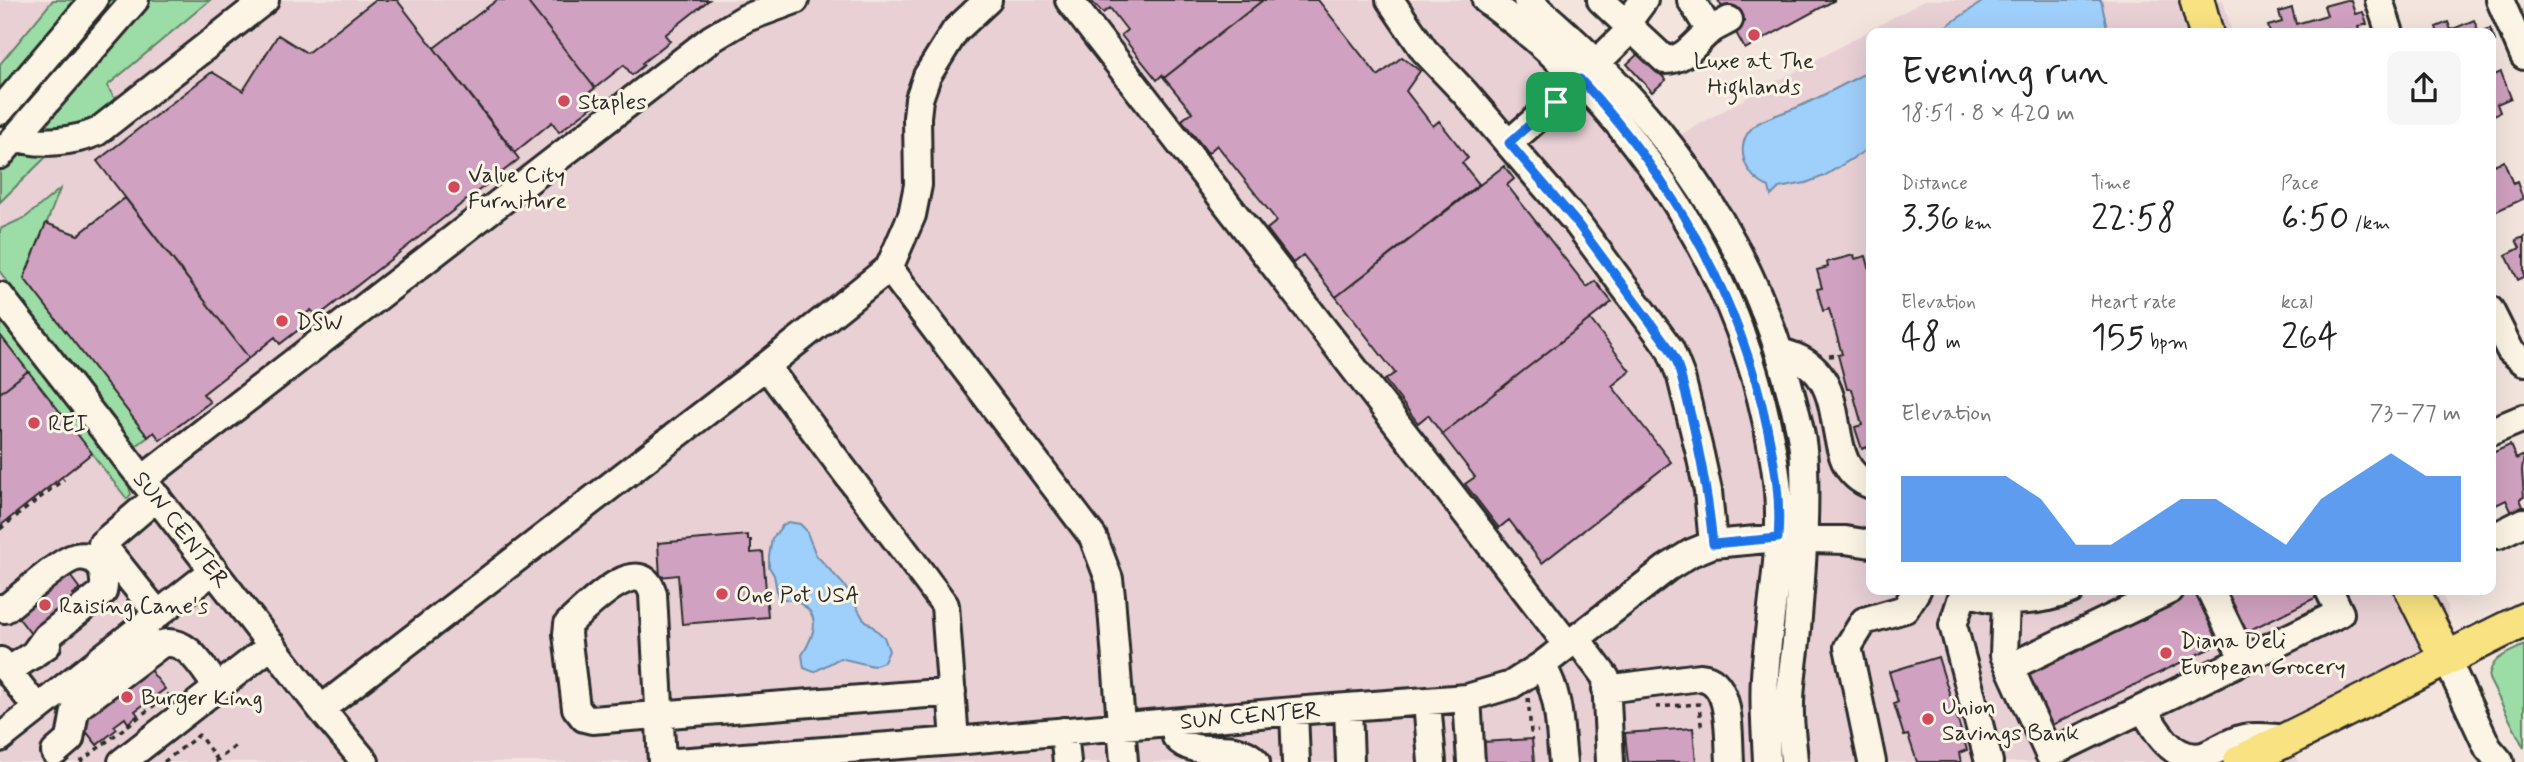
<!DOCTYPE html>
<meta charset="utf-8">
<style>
:root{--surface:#fff;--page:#f6f6f6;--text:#222;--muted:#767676;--accent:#1a73e8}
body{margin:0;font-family:Mynerve,sans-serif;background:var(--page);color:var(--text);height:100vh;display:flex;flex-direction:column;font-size:26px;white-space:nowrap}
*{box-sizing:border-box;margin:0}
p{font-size:23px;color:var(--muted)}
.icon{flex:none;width:38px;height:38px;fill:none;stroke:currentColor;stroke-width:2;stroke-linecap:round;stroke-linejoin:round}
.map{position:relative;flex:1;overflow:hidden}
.details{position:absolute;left:1866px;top:28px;width:630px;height:567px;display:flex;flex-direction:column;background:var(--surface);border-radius:14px;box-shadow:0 7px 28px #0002}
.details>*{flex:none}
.pin{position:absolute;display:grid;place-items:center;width:60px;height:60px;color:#fff;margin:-30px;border-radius:14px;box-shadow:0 4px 10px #0006}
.round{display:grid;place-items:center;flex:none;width:74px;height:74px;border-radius:14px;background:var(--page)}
.overview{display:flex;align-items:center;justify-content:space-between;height:119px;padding:0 35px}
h1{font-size:38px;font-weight:600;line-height:52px}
.stats{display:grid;grid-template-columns:repeat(3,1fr);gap:10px;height:119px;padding:7px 35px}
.stats div{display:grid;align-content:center}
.stats b{font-size:35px;font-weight:600}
.stats small{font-size:19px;font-weight:400}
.stats p{font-size:19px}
.chart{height:196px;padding:14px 35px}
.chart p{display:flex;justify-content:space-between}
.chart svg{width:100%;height:126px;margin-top:7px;fill:var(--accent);opacity:.7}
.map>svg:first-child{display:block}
</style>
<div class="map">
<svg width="2524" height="762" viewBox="0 0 2524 762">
<rect width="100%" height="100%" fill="#f3e4de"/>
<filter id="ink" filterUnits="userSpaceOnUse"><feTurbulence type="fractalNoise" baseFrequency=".0143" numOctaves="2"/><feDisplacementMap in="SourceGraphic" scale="14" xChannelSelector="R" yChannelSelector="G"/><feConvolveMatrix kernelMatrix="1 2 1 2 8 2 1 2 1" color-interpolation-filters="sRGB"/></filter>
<g filter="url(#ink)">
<!-- built -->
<path fill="#e8d0d5" d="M0 0H81L0 96Z
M150 0H1486L1643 155 1925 0H2223L2232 33H1871V590H2439L2448 606 2446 658 2288 740 2299 762H0V171L21 151Z"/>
<!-- green -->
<path fill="#9cdca6" stroke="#648468" stroke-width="2" d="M53 0H81L0 96V64Z
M107 0H123L15 120 37 82Z
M150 0H210L107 86 115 99 79 127 39 130 131 19Z
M21 151 47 152V156L0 202V171Z
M60 189 25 278 148 437 136 446 0 272V229L26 217Z
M0 318 128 483 131 494 127 499 0 335Z
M2524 645V748L2489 679C2490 657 2507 654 2524 645Z"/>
<!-- water -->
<path fill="#9fcffb" stroke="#718da8" stroke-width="2" d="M1985 0H2101L2108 33H1936Z
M1871 70V147L1824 176 1806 183 1779 188 1771 196 1769 187C1745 178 1732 145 1754 126 1765 117 1784 113 1798 107 1823 96 1847 83 1871 70Z
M788 522 800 524 806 530 816 555 844 585 863 618 884 637 889 651 884 662 873 666 840 658 814 672 804 668 802 655C814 636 824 613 795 601 789 599 784 600 778 597L774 575 769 567V556L772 539 782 526Z"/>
<!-- building -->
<path fill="#d0a1c0" stroke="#2b2b2b" stroke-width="2" d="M375 0H397L519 159 317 317 311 310 301 318 306 324 280 344 275 337 249 358 97 161 212 72 243 91 278 35 307 53Z
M497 0H526L595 88 585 96 593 106 559 132 552 122 515 152 434 48Z
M526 0H709L665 35 670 41 642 63 644 65 632 75 624 65 595 88Z
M1090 0H1263L1164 78 1162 75 1157 80 1121 35 1127 30 1110 8 1103 13Z
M1263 0H1318L1378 76 1402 57 1420 71 1406 91 1433 126 1439 121 1468 158 1462 163 1479 184 1336 297 1303 255 1293 263 1267 229 1277 221 1217 145 1208 153 1182 120 1192 112 1164 78Z
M1718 0H1835L1745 49Z
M2346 0H2351L2355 14 2363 12 2367 24 2358 27 2360 33H2270L2268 26 2282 22 2279 12 2292 8 2296 24 2327 15 2324 6Z
M2474 20 2479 33 2490 28 2495 41 2490 43V33H2438L2436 27 2448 22 2451 30Z
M1640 52 1666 80 1652 92 1627 64Z
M2490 72 2492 76 2501 72 2511 98 2497 104 2500 112 2490 117Z
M2504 161 2513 184 2517 182 2523 199 2490 214V162L2493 165Z
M1504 166 1514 179 1507 185 1587 287 1595 281 1612 302 1442 434 1428 415 1418 423 1385 380 1395 373 1336 297Z
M125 198 249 358 203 394 210 402 160 440 154 432 148 437 24 278 46 223 78 235Z
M2524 237V277L2518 280 2506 255 2520 248 2516 240Z
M1854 255 1855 259 1866 256 1871 274V461L1867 447 1862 449 1856 431 1855 427 1862 425 1852 389H1847L1838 355 1842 354 1829 309 1823 311 1817 289 1822 288 1817 270 1828 267 1827 262Z
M1590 319 1630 371 1612 386 1671 462 1542 563 1509 520 1499 528 1465 484 1475 477 1442 434Z
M0 335 28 371 0 393Z
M28 371 92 453 0 526V393Z
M2510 445 2516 459 2524 455 2522 471 2524 497 2520 499 2524 509 2513 515 2506 500 2490 508V454Z
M748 535V540H751V553L763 552 768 617 682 624 678 575 660 577 658 543Z
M65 569 80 589 73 594 76 598 31 634 14 612Z
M2195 590 2221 643 2052 725 2026 673Z
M2223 590H2319L2321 595 2244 633Z
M1938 657 1967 750 1959 753 1961 762H1917L1908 735 1904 736 1894 704 1898 702 1889 672Z
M146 665 165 689 135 711 138 715 128 723 125 718 114 726 117 729 97 745 76 719Z
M1693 728 1696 762H1628L1625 733Z
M1532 739 1534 762H1483L1482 742Z"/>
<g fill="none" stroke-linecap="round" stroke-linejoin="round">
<!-- minor casing -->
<g stroke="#2b2b2b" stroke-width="32">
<path id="minor" d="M1069 0 1568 645
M1390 0 1424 50 1464 92 1577 223 1670 349 1681 377 1700 454 1708 491 1713 544
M1486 0C1626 102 1731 255 1767 424 1773 453 1779 483 1779 513 1780 568 1768 623 1765 677 1763 705 1766 734 1767 762
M1527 0C1649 100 1748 228 1788 383 1795 410 1804 438 1804 466 1806 524 1801 582 1796 641 1794 661 1790 683 1790 704 1789 723 1793 743 1794 762
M1601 0 1665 60C1685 60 1694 44 1708 32 1714 27 1722 24 1729 20
M1691 0 1710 31
M2379 0 2390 33
M2500 0 2524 56
M1627 23 1644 0
M0 111 94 0
M17 137C38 146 76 141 97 132L265 0
M1509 143 1565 94 1632 28
M0 155 135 0
M889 268 1093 537 1109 579 1111 596 1124 762
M0 296 321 709 365 762
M2490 310 2510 350 2524 362
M1779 352C1864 370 1812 464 1871 485
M766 366 945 605 955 741
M2490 432 2524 418
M143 479 711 39 746 18 795 0
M157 497 102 544 158 614
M2498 535 2524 522
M1962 590C1998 604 2035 604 2071 590
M2210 590 2244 660
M1964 591 1953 625 1989 762
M2006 600 2004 655 2049 754 2340 613 2329 590
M0 608 5 609C21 597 59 561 76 557 86 555 94 558 100 566 105 575 105 583 103 592L46 637 33 655
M1576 638 1606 678 1610 762
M2446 658 2488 748 2500 762
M0 661 37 708
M1542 665C1561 697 1559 726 1563 762
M2010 667 2170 590
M8 671 47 645
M1606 689 1700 677C1733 679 1728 737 1730 762
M1467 698 1471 762
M1427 701 1432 762
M1348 707 1350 762
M321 709 766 366 889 268 912 215 918 185 917 117 919 99 927 76 955 31 988 0
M2144 709C2155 730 2173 762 2203 756 2218 751 2229 741 2244 738 2259 735 2273 738 2288 739
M1294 711 1296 762
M1064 731 1067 762
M1176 737C1198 762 1233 736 1256 762
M0 738 214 570
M55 752 70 739 75 711 80 705 161 644C188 637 203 669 218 688
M122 762 272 645
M662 762 653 594C641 549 585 609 568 624L567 634 576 708 584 718 592 720C712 710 832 701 952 692
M677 762 955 741 1294 711 1467 698 1511 685 1542 665 1667 568 1691 553 1713 544 1778 538 1845 540 1871 544
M1872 762 1848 647 1864 621 1905 609 1917 590"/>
</g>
<!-- major casing -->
<g stroke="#2b2b2b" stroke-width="38">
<path id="major" d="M2197 0 2206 33
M2412 590 2446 658
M2240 762C2336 717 2429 666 2524 620"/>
</g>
<!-- path -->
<path stroke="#2b2b2b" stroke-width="3.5" stroke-dasharray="5 5" stroke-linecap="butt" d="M1829 356 1838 355
M0 529 64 479
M1528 698 1531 732 1538 731
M1656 707 1699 704 1701 724H1707
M80 762 169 694
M164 762 199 735 219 762
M215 762 237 745"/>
<!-- minor -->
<use href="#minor" stroke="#fcf5e5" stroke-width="26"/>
<!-- major -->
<use href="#major" stroke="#f8e281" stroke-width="33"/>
</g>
</g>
<g fill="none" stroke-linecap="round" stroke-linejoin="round" filter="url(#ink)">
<!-- route casing -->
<g stroke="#fff" stroke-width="14">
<path id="route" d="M1580 79C1671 177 1740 296 1767 427 1775 464 1781 500 1778 538L1713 544C1707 482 1694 422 1677 362L1670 349 1577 223 1509 143Z"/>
</g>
<!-- route -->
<use href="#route" stroke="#1a73e8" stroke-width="9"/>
</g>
<!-- markers -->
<g fill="#d1495b" stroke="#fcf5e5" stroke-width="2.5">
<circle cx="1754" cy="35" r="7"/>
<circle cx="564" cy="101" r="7"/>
<circle cx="454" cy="187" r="7"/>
<circle cx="282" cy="321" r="7"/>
<circle cx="34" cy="423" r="7"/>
<circle cx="722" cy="594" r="7"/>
<circle cx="45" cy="605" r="7"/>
<circle cx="2166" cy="653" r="7"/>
<circle cx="127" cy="697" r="7"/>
<circle cx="1928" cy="719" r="7"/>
</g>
<g text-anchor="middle" stroke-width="6" stroke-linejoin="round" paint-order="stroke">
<!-- poi labels -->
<g font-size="23" fill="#2b2b2b" stroke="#fcf5e5" text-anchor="start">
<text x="1754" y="68" text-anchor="middle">Luxe at The<tspan x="1754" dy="26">Highlands</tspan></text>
<text x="578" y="109">Staples</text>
<text x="468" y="182">Value City<tspan x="468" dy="26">Furniture</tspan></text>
<text x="296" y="329">DSW</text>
<text x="48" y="431">REI</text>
<text x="736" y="602">One Pot USA</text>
<text x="59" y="613">Raising Cane's</text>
<text x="2180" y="648">Diana Deli<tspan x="2180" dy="26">European Grocery</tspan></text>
<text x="141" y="705">Burger King</text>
<text x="1942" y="714">Union<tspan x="1942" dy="26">Savings Bank</tspan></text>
</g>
<!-- street labels -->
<g font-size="23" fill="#2b2b2b" stroke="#fcf5e5">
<text transform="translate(182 529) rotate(52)" y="8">SUN CENTER</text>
<text transform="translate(1250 715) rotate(-5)" y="8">SUN CENTER</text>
</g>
</g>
</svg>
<div class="pin" style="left:1556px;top:102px;background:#1e9e55"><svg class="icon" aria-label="arrive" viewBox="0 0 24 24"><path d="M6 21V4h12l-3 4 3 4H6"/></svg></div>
<section class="details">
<div class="overview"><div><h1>Evening run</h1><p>18:51 · 8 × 420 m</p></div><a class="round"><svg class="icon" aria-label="share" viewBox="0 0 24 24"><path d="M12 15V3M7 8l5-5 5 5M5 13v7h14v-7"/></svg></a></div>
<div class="stats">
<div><p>Distance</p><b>3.36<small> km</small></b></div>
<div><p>Time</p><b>22:58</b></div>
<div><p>Pace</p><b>6:50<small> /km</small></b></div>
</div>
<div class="stats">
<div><p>Elevation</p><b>48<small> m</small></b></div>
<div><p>Heart rate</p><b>155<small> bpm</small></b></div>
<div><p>kcal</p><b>264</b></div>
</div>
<div class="chart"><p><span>Elevation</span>73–77 m</p>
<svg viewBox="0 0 160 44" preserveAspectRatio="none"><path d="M0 44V14L10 14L20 14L30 14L40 22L50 38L60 38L70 30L80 22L90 22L100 30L110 38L120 22L130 14L140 6L150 14L160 14V44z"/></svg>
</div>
</section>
</div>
